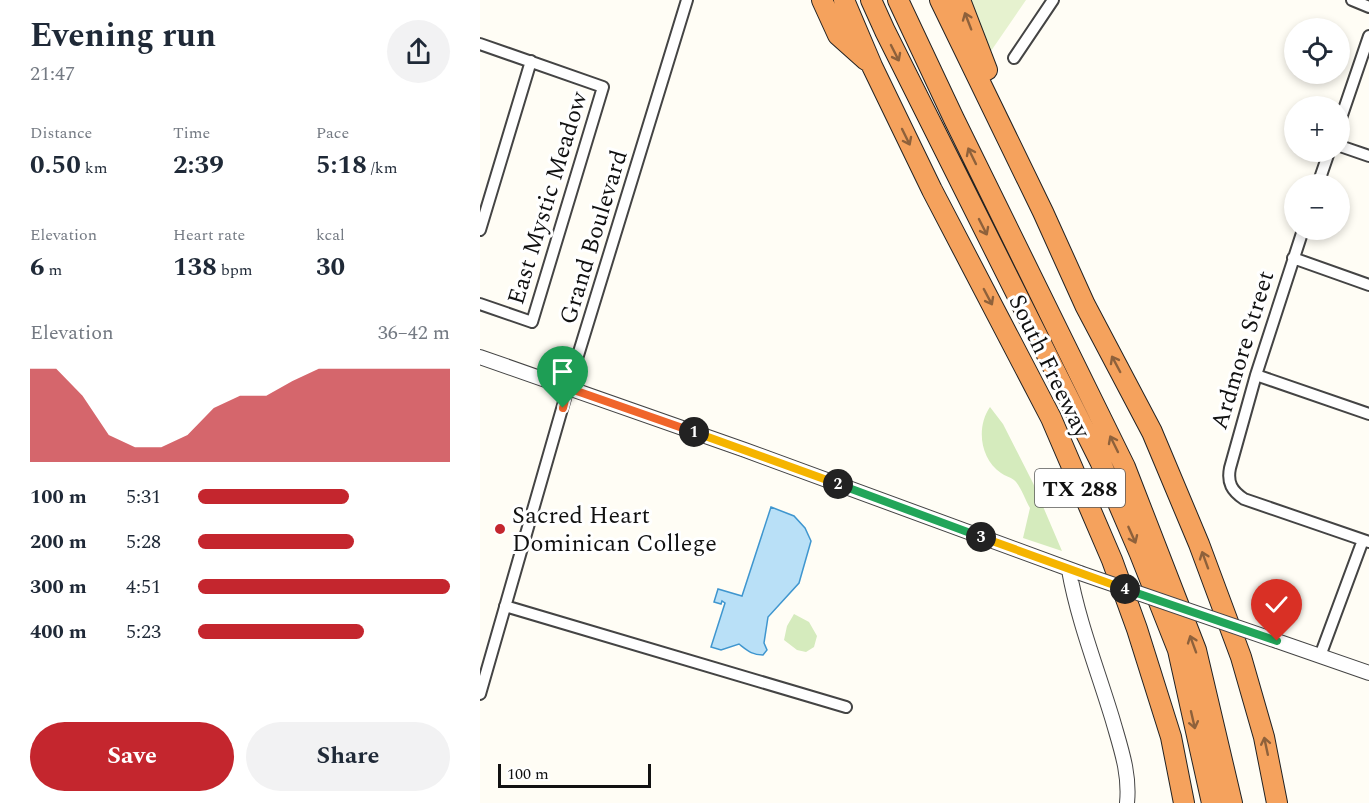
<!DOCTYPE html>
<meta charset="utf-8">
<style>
:root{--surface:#fff;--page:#f2f2f3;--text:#1f2937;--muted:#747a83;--accent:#c4262e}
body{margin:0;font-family:Spectral,serif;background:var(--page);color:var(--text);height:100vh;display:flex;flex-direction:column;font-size:22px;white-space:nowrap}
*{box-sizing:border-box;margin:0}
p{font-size:20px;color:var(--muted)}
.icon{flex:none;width:33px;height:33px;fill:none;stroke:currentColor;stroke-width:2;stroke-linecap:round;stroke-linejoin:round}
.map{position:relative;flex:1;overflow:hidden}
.panel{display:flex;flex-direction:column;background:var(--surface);width:480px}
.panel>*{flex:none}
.buttons{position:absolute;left:804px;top:18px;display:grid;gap:12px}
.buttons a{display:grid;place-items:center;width:66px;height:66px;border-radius:50%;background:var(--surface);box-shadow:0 3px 9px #0003;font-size:30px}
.scale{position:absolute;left:18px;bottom:15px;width:153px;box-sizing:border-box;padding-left:6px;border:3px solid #111;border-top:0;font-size:16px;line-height:21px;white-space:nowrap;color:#111;-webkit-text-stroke:4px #fff;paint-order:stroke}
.pin{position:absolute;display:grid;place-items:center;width:51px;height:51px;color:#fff;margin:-62px -26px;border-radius:50% 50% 50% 0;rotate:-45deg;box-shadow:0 0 6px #0007}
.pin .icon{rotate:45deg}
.km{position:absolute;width:30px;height:30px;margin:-15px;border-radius:50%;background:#222;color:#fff;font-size:16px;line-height:30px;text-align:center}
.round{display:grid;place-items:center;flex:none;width:63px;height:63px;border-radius:32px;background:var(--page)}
.overview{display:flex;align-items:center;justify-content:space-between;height:102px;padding:0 30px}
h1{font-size:33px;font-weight:700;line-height:45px}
.stats{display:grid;grid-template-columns:repeat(3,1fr);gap:9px;height:102px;padding:6px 30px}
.stats div{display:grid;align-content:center}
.stats b{font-size:26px;font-weight:700}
.stats small{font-size:16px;font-weight:400}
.stats p{font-size:16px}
.chart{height:168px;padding:12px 30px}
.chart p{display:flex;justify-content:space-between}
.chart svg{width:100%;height:108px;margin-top:6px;fill:var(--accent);opacity:.7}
.button{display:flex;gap:12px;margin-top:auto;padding:12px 30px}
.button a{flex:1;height:69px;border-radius:36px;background:var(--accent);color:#fff;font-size:24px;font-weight:700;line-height:69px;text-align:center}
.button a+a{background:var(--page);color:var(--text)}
ul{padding:0 30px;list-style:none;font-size:20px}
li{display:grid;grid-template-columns:96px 72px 1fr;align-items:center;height:45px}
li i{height:15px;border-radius:8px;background:var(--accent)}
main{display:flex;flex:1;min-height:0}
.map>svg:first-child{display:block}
</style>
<main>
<section class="panel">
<div class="overview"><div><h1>Evening run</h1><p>21:47</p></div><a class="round"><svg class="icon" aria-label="share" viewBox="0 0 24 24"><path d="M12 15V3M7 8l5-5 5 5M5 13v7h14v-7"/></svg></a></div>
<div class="stats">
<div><p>Distance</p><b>0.50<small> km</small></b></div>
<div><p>Time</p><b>2:39</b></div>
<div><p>Pace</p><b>5:18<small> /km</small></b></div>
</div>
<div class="stats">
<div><p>Elevation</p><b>6<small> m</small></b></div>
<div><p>Heart rate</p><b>138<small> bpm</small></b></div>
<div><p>kcal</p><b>30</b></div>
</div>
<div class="chart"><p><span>Elevation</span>36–42 m</p>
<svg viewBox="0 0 160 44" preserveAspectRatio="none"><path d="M0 44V6L10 6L20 17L30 33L40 38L50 38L60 33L70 22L80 17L90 17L100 11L110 6L120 6L130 6L140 6L150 6L160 6V44z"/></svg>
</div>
<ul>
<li><b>100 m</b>5:31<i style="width:60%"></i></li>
<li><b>200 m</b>5:28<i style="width:62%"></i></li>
<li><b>300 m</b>4:51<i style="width:100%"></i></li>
<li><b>400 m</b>5:23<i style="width:66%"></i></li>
</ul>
<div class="button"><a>Save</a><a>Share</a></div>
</section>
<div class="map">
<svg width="889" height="803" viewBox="0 0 889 803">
<rect width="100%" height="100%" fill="#fffdf5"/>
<!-- green -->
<path fill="#d5ebbd" d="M510 407 523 424 553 483 582 551 543 538 550 508C545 500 541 486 534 480 530 477 525 476 521 473 500 459 496 427 510 407Z
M314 614 329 622 337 636 334 647 326 652 317 650 304 640 307 626Z"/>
<!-- pitch -->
<path fill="#e6f2cf" d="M490 0H546L511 51Z"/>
<!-- water -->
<path fill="#b9e0f7" stroke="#3f96cf" stroke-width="1.5" d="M291 507 314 516 325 528 331 541 319 583 288 617 284 643 287 650 283 655C272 655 268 651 259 644L241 650 231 647 245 603 242 601 241 604 234 602 238 589 262 596Z"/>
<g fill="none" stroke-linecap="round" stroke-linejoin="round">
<!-- minor casing -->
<g stroke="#444" stroke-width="14">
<path id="minor" d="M872 0 889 7
M0 44 123 87 52 322 0 304
M534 58 573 0
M860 121 889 36
M860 146 889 156
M838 184 849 152
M0 230 51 61
M823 230 776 375 750 468C747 483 752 491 764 499L889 542
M813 258 889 285
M776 375 889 414
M25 606 366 707
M840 656 883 540
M0 694 88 388 207 0"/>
</g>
<!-- tertiary casing -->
<g stroke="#444" stroke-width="16">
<path id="tertiary" d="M0 357 265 450 600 573
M589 570C598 621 618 671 633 721 641 749 650 774 647 803
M797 641 889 673"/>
</g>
<!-- motorway casing -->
<g stroke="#222" stroke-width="22">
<path id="motorway" d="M342 0 358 35 386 60
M364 0 392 66 452 190 571 418 632 560 657 629 691 737 704 803
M391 0 405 31 620 461 660 554 698 650 732 803
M418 0 474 119 645 467 716 650 752 803
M460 0 563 212 605 305 672 432 719 544 761 657 784 737 797 803
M480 0 507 70"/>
</g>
<!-- minor -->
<use href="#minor" stroke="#fff" stroke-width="10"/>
<!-- tertiary -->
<use href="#tertiary" stroke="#fff" stroke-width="14"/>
<!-- motorway -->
<use href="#motorway" stroke="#f5a25d" stroke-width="20"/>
<!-- tertiary-bridge casing -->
<g stroke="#444" stroke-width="16" stroke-linecap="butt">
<path id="tertiary-bridge" d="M600 573 797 641"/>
</g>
<!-- tertiary-bridge -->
<use href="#tertiary-bridge" stroke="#fff" stroke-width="14"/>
</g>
<!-- one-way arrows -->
<defs><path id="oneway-shaft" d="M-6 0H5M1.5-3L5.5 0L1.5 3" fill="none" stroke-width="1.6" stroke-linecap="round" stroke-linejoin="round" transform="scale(1.5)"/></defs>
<g stroke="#8e613b">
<use href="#oneway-shaft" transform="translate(488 21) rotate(-111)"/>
<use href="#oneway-shaft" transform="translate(415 53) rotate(63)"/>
<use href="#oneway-shaft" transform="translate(426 137) rotate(64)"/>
<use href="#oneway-shaft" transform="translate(492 156) rotate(-116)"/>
<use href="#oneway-shaft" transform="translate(503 227) rotate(63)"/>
<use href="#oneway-shaft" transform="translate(508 297) rotate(62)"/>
<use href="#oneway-shaft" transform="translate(636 364) rotate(-118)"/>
<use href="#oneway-shaft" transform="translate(634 444) rotate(-116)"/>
<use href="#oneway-shaft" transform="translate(652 535) rotate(66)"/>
<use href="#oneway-shaft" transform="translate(725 560) rotate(-110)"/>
<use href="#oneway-shaft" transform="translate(713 644) rotate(-110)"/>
<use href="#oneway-shaft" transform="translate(713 720) rotate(77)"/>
<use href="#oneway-shaft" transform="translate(786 746) rotate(-102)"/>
</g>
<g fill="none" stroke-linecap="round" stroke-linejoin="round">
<!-- split-1 casing -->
<g stroke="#fff" stroke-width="12">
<path id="split-1" d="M83 408 88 388 214 432"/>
</g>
<!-- split-2 casing -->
<g stroke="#fff" stroke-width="12">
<path id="split-2" d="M214 432 358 484"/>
</g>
<!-- split-3 casing -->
<g stroke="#fff" stroke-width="12">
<path id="split-3" d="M358 484 501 537"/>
</g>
<!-- split-4 casing -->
<g stroke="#fff" stroke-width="12">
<path id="split-4" d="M501 537 645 589"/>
</g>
<!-- split-5 casing -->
<g stroke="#fff" stroke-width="12">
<path id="split-5" d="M645 589 797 641"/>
</g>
<!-- split-1 -->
<use href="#split-1" stroke="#f0652b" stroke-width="8"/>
<!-- split-2 -->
<use href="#split-2" stroke="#f5b400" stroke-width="8"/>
<!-- split-3 -->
<use href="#split-3" stroke="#22a559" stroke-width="8"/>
<!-- split-4 -->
<use href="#split-4" stroke="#f5b400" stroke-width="8"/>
<!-- split-5 -->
<use href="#split-5" stroke="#22a559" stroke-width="8"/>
</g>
<!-- markers -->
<circle fill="#c4262e" stroke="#fff" stroke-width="2" cx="20" cy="529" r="6"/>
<g text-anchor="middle" stroke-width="6" stroke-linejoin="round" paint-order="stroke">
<!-- shield labels -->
<rect fill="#fff" stroke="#585858" stroke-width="1.5" x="555" y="469" width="90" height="38" rx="4.5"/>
<g font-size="22" font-weight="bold" fill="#111">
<text x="600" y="496">TX 288</text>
</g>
<!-- street labels -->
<g font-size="24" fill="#111" stroke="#fff">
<text transform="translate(67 198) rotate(-73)" y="8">East Mystic Meadow</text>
<text transform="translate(113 237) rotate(-73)" y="8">Grand Boulevard</text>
<text transform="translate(762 350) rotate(-73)" y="8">Ardmore Street</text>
<text transform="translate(570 366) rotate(64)" y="8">South Freeway</text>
</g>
<!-- poi labels -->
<g font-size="24" fill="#111" stroke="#fff" text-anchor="start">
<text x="32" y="523">Sacred Heart<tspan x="32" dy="28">Dominican College</tspan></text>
</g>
</g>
</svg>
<div class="buttons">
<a><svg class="icon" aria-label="locate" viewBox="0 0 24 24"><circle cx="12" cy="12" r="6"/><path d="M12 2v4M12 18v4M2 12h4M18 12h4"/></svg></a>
<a>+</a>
<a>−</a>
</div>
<div class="scale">100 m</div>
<div class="pin" style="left:83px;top:408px;background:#1e9e55"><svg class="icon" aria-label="arrive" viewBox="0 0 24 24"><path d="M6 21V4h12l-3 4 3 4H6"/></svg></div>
<div class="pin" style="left:797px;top:641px;background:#d93025"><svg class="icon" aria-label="check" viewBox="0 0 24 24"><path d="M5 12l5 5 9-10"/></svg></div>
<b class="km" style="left:214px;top:432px">1</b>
<b class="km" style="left:358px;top:484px">2</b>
<b class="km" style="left:501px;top:537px">3</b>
<b class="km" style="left:645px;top:589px">4</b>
</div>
</main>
